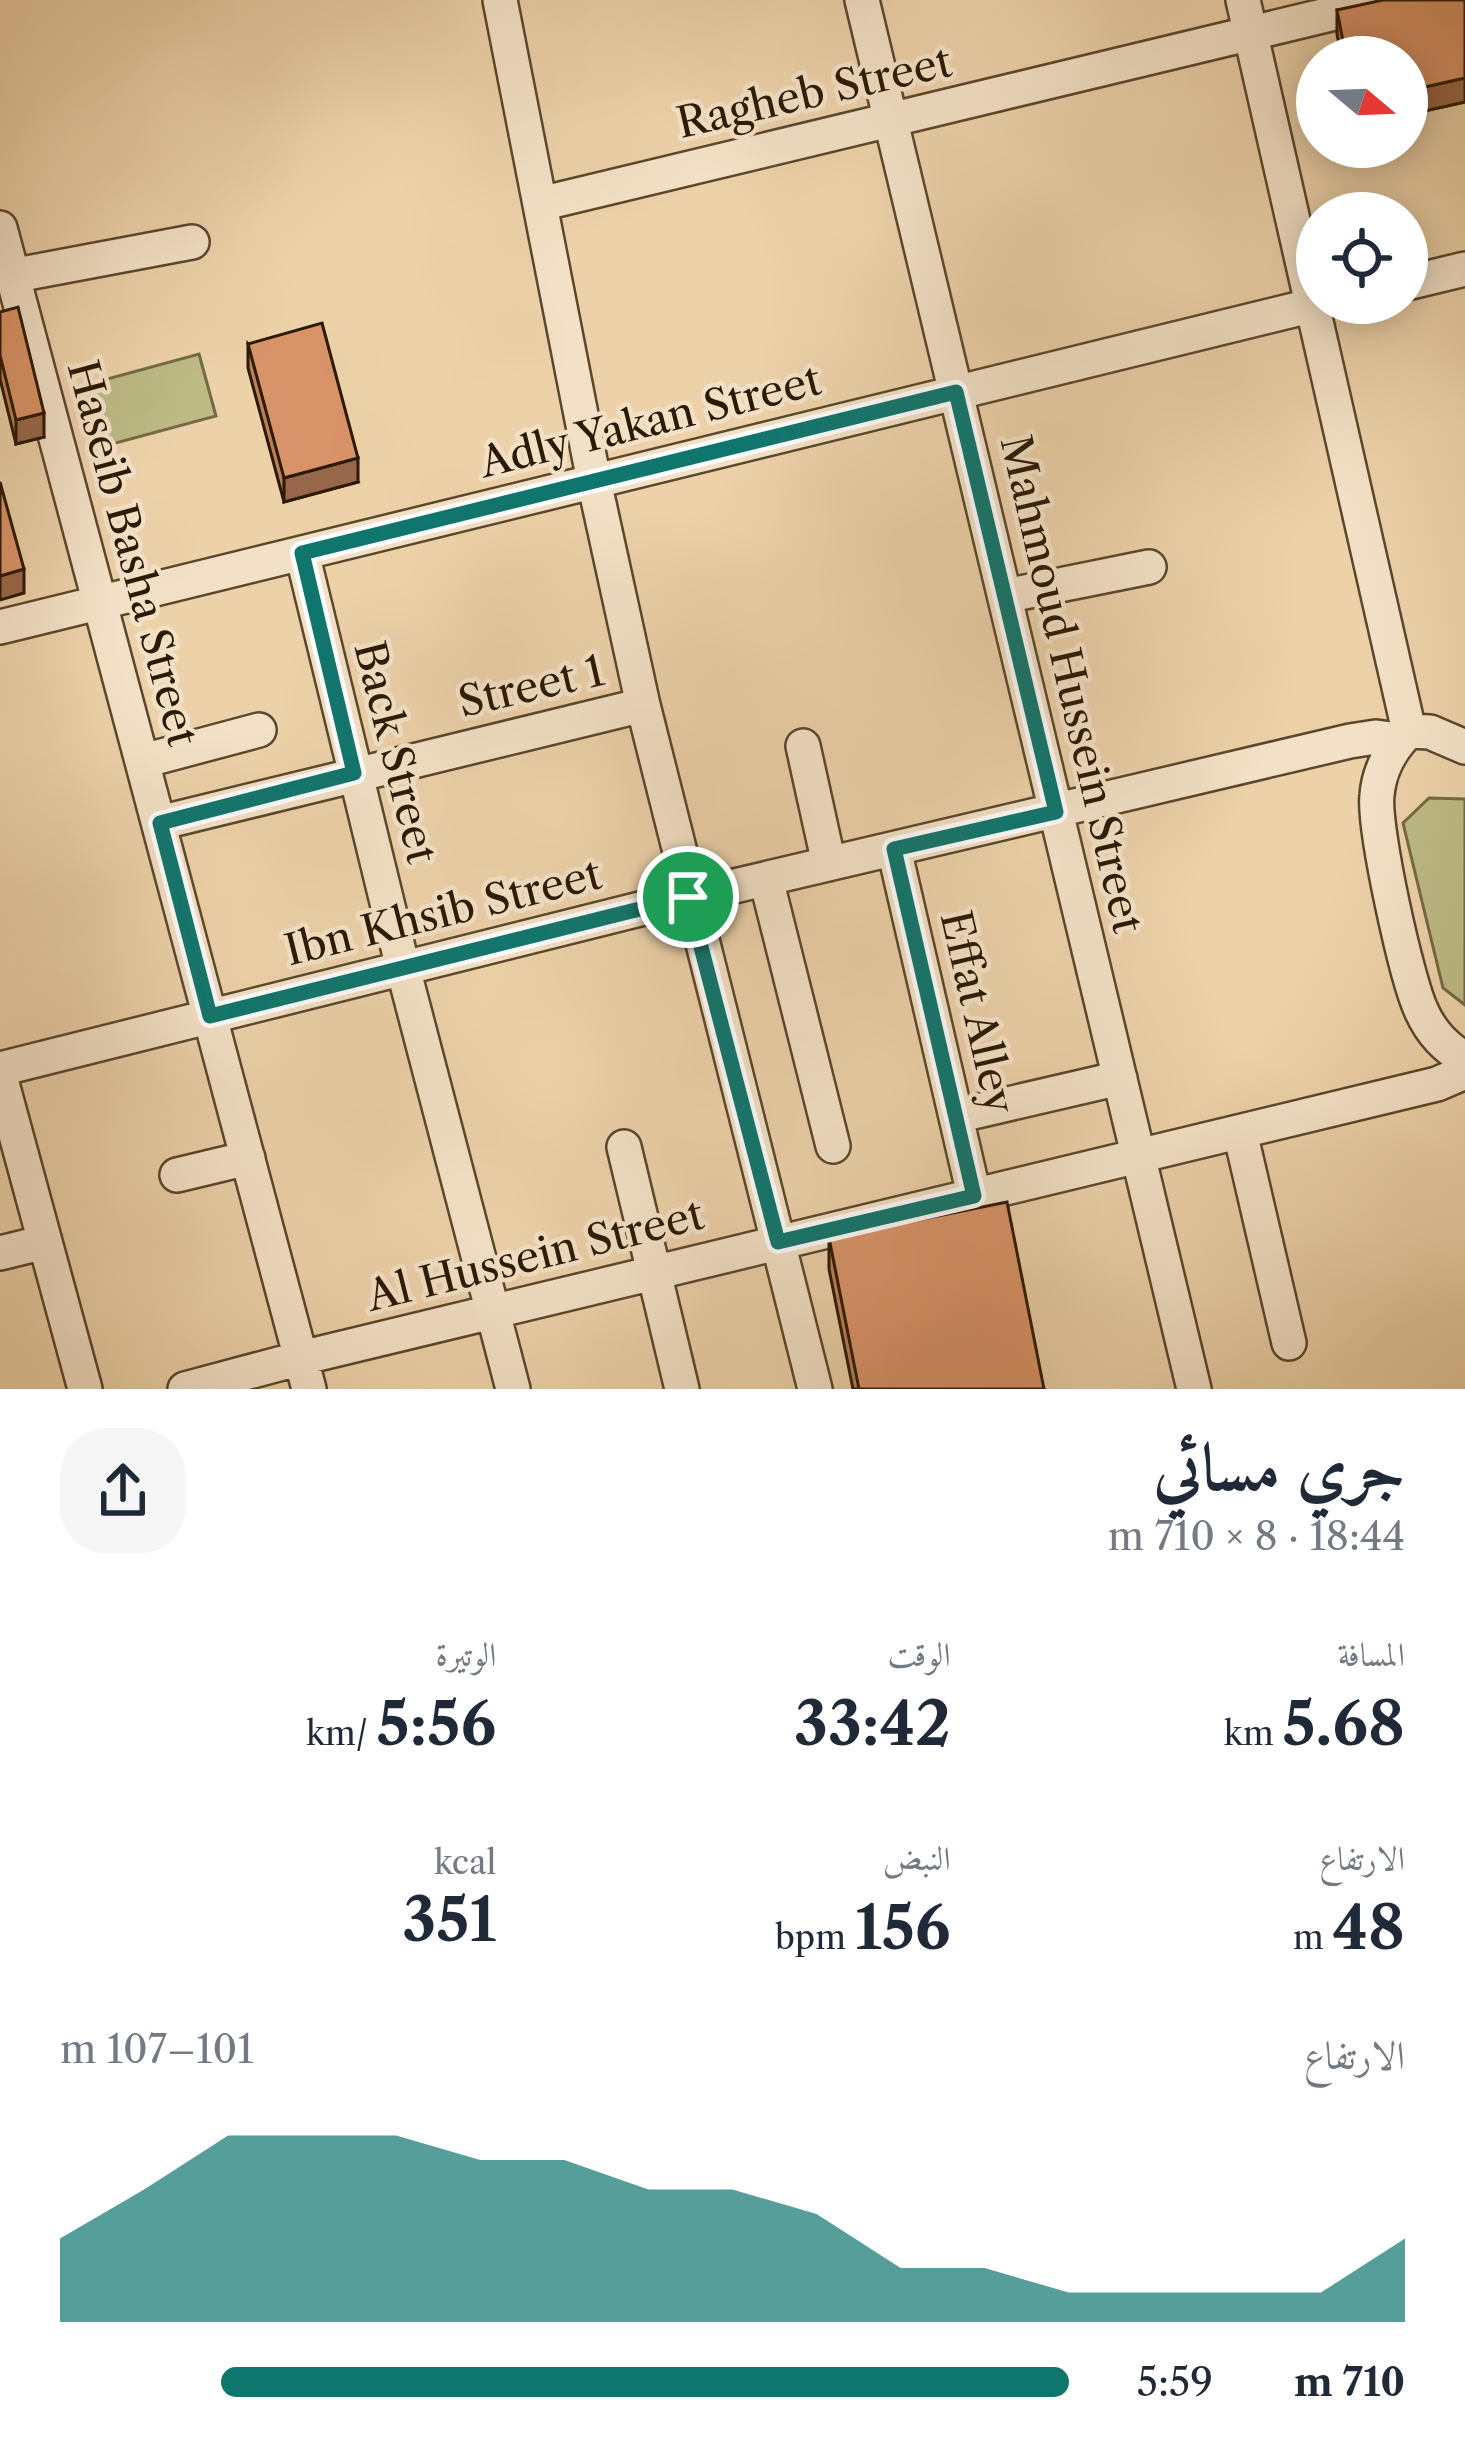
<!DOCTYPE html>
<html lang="ar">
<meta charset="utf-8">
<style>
:root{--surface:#fff;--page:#f6f6f7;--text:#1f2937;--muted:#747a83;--accent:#0f766e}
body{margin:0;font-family:"Libre Caslon Text",Amiri,serif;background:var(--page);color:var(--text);direction:rtl;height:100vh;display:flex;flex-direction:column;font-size:45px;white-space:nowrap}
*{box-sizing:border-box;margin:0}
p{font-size:39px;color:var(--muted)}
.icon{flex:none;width:66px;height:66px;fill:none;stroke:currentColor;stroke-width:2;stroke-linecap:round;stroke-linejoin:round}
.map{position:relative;height:1389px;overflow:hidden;direction:ltr}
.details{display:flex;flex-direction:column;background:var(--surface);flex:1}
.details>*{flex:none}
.needle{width:78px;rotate:109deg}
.tools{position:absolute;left:1296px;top:36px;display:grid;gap:24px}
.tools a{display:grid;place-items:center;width:132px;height:132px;border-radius:50%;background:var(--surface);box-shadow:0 6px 30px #0003;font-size:60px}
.pin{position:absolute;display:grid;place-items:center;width:102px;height:102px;color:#fff;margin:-51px;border:6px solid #fff;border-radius:50%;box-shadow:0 3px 12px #0007}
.round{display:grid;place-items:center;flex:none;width:126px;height:126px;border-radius:48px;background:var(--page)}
.head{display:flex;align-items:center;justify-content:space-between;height:204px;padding:0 60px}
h1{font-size:66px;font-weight:700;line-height:90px}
.metrics{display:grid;grid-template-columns:repeat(3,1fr);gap:18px;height:204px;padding:12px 60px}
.metrics div{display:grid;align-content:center}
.metrics b{font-size:60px;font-weight:700}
.metrics small{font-size:33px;font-weight:400}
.metrics p{font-size:33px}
.chart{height:336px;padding:24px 60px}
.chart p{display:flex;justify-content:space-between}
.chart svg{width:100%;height:216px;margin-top:12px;fill:var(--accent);opacity:.7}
ul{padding:0 60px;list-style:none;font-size:39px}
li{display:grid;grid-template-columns:192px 144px 1fr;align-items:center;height:90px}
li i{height:30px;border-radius:15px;background:var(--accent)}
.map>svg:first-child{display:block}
</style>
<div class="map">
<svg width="1465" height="1389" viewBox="0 0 1465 1389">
<rect width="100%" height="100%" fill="#ecd1a9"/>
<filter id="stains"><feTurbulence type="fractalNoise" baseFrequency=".00167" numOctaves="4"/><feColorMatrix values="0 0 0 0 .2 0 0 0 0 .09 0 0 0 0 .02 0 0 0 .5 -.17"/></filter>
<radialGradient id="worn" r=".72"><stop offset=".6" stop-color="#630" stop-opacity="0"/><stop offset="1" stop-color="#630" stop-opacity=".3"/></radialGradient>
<!-- green -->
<path fill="#bcba85" stroke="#746a43" stroke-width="3" d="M199 354 216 416 101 447 85 385Z
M1429 798 1465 799V1005L1443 988 1403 823Z"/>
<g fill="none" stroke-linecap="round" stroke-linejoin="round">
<!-- street casing -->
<g stroke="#5b472b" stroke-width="38">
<path id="street" d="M500 0 594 481 643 705 815 1389
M862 0 1194 1389
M1243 0 1409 731
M540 204 1389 0
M0 228 309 1389
M11 276 192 242
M1407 283 1465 269
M302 553 403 968 513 1389
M1005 596 1149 567
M0 627 1322 303
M803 746 829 864
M1465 747 1430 732 1409 731C1391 748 1379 771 1377 795 1373 827 1407 982 1422 1012 1431 1032 1446 1048 1465 1059
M143 761 259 730
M159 823 643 705
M894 849 974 1195
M766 879 833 1146
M0 1069 688 897 1350 741 1376 737 1399 740
M0 1076 85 1389
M956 1116 1120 1078
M1240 1132 1289 1343
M624 1147 682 1389
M177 1175 248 1158
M0 1253 45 1242
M185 1389 301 1358 1437 1084 1465 1072"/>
</g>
<!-- street -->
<use href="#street" stroke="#f3e1c7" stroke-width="33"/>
</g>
<!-- wall -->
<path fill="#bb7e59" stroke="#2b1901" stroke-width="3" d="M1465 0V102L1407 115V57H1341L1337 34V10Z
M0 312 44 437 16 444 0 379Z
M248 344 358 482 284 502 248 368Z
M829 1238 1044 1389H853L829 1269Z"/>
<!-- shaded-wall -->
<path fill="#986749" stroke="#2b1901" stroke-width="3" d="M1465 78V102L1407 115V91Z
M44 413V437L16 444V420Z
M358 458V482L284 502V478Z
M24 569V593L0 600V576Z"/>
<!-- building -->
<path fill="#d99368" stroke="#2b1901" stroke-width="3" d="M1383 0H1465V78L1407 91V57H1346L1337 10Z
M18 307 44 413 16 420 0 355V312Z
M322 323 358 458 284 478 248 344Z
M0 482 24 569 0 576Z
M1007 1202 1044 1389H859L829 1238Z"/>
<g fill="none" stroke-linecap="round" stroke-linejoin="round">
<!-- route casing -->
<g stroke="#fff" stroke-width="24">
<path id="route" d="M956 392 1056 812 894 849 974 1196 778 1242 688 897 210 1016 160 823 354 773 302 553Z"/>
</g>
<!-- route -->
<use href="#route" stroke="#0f766e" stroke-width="15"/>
</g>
<g text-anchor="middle" stroke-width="9" stroke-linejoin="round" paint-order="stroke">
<!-- street labels -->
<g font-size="42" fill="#2b1901" stroke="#f3e1c7">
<text transform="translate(814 92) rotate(-13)" y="15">Ragheb Street</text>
<text transform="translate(650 421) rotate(-14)" y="15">Adly Yakan Street</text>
<text transform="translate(133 553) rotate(75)" y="15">Haseib Basha Street</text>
<text transform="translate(1072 684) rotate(77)" y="15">Mahmoud Hussein Street</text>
<text transform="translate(531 686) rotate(-13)" y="15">Street 1</text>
<text transform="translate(396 752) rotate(76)" y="15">Back Street</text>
<text transform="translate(443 912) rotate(-14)" y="15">Ibn Khsib Street</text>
<text transform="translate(978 1012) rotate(77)" y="15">Effat Alley</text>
<text transform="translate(535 1255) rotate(-14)" y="15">Al Hussein Street</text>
</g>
</g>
<rect width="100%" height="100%" filter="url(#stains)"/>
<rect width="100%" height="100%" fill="url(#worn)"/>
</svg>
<div class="tools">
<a><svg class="needle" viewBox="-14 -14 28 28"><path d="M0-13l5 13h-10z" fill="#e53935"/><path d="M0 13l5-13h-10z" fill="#747a83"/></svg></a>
<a><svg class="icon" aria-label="locate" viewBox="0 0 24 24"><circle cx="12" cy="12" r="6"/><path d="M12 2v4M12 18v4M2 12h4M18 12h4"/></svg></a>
</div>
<div class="pin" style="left:688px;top:897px;background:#1e9e55"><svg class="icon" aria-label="arrive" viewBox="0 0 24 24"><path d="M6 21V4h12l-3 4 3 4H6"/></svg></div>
</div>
<section class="details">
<div class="head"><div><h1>جري مسائي</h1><p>18:44 · 8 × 710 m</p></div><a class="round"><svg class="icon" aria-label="share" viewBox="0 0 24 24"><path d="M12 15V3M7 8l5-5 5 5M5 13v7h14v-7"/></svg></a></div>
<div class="metrics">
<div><p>المسافة</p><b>5.68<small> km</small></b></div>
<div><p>الوقت</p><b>33:42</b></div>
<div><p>الوتيرة</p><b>5:56<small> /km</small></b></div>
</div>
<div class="metrics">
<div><p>الارتفاع</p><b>48<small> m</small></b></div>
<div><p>النبض</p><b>156<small> bpm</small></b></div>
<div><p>kcal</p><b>351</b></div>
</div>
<div class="chart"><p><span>الارتفاع</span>101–107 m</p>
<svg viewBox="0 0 160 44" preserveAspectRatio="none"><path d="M0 44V27L10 17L20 6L30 6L40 6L50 11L60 11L70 17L80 17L90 22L100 33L110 33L120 38L130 38L140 38L150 38L160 27V44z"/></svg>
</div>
<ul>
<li><b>710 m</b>5:59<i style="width:84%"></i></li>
</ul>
</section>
